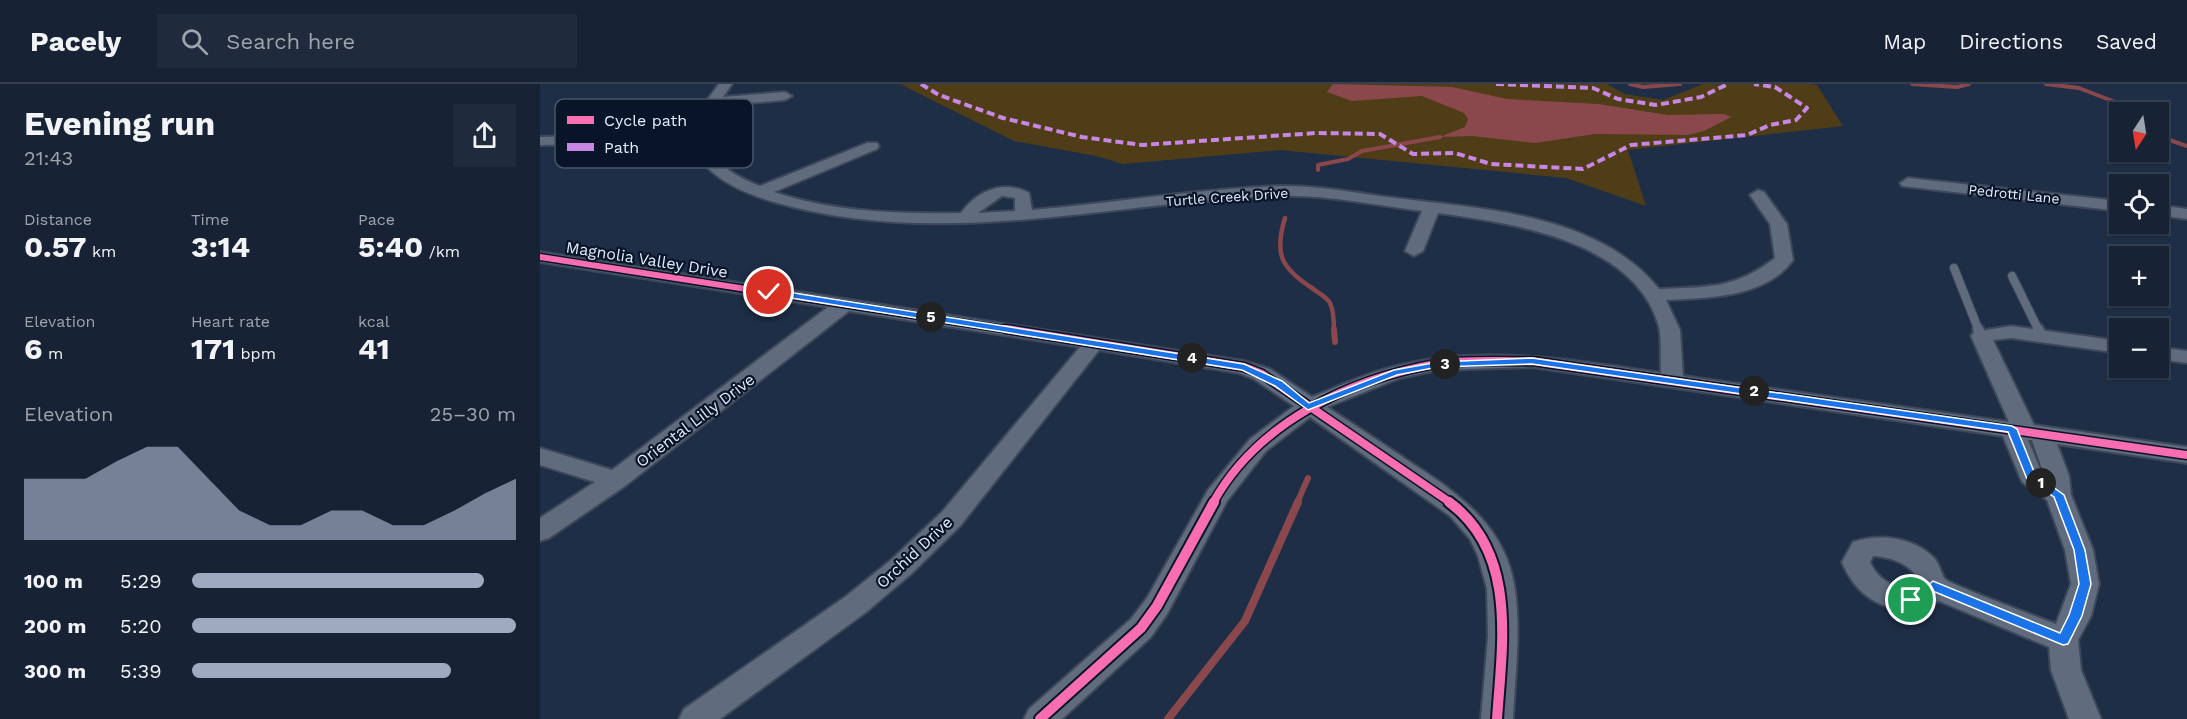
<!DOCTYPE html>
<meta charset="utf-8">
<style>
:root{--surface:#172235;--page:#202a3d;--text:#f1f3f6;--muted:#9ea4ad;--line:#363f50;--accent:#9eaabf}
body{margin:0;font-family:"Work Sans",sans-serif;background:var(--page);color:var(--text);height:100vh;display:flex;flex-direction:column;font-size:22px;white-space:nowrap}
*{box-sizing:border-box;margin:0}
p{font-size:20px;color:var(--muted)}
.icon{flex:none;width:33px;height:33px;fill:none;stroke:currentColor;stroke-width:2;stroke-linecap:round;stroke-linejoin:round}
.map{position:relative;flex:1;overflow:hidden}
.side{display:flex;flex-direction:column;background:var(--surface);width:540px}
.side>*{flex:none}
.needle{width:39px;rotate:192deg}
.fabs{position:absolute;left:1569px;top:18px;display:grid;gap:12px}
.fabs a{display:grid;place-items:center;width:60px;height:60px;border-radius:0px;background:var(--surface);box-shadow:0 2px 4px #0004,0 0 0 2px var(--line);font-size:30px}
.pin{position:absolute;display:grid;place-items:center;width:51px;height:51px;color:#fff;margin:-26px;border:3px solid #fff;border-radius:50%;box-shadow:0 2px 6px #0007}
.km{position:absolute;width:30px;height:30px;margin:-15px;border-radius:50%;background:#222;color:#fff;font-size:16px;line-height:30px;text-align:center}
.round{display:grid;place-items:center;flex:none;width:63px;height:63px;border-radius:0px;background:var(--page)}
.overview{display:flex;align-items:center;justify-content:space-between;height:102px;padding:0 24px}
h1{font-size:33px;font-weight:700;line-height:45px}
.stats{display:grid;grid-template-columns:repeat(3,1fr);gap:9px;height:102px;padding:6px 24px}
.stats div{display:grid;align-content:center}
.stats b{font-size:30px;font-weight:700}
.stats small{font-size:16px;font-weight:400}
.stats p{font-size:16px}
.chart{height:168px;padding:12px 24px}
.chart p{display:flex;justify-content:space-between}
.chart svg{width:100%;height:108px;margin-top:6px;fill:var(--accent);opacity:.7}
ul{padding:0 24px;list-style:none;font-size:20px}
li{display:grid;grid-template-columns:96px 72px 1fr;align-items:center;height:45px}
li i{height:15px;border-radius:8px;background:var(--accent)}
header{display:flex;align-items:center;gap:36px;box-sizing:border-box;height:84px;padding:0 30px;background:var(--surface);border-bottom:2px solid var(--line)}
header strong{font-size:28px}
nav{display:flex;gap:33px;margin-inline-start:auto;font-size:21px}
.search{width:420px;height:54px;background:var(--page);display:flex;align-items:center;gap:15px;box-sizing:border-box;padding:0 21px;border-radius:0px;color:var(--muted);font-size:22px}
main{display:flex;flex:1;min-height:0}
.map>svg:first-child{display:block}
</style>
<header>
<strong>Pacely</strong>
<div class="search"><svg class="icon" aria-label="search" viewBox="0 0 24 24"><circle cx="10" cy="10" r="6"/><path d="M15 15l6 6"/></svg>Search here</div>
<nav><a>Map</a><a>Directions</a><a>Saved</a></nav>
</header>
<main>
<section class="side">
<div class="overview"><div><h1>Evening run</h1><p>21:43</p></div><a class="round"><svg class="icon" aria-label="share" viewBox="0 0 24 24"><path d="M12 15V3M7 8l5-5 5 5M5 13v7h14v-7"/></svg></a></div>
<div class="stats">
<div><p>Distance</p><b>0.57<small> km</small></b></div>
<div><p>Time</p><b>3:14</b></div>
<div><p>Pace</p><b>5:40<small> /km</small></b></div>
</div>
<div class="stats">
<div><p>Elevation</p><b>6<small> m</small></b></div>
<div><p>Heart rate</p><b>171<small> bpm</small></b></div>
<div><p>kcal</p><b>41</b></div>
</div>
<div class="chart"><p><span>Elevation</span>25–30 m</p>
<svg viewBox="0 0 160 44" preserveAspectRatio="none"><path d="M0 44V19L10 19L20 19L30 12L40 6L50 6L60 19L70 32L80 38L90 38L100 32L110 32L120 38L130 38L140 32L150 25L160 19V44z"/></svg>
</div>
<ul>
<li><b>100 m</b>5:29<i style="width:90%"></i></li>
<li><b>200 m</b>5:20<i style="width:100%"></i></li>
<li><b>300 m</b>5:39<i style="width:80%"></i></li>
</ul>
</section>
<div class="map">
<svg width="1647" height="635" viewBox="0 0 1647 635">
<rect width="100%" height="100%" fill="#1f2e47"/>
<!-- green -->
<path fill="#4f3d17" d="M360 0H1067L1085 10 1123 16 1163 0H1271L1277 1 1303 42 1088 66 1106 122 1026 94 740 66 583 80 556 72 474 57Z"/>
<!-- water -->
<path fill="#8b484c" d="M793 0 912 3 967 15 1058 20 1128 31 1184 30 1191 33 1164 47 1148 51 1055 50 995 59 932 52 900 53 925 43 928 35 924 29 882 12 812 17 787 8Z"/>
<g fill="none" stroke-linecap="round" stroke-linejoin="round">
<!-- stream-far3 -->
<path stroke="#8b484c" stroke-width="4" d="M1090 0 1103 3 1140 0
M1372 0 1417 3 1429 0
M1506 0 1539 4 1575 18 1580 31
M1618 52 1647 62
M778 86V81L808 75 822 67 900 53"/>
<!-- stream-far2 -->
<path stroke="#8b484c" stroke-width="4.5" d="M745 134C734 170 741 184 772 204 778 209 786 212 790 219 794 227 794 238 794 247"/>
<!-- stream-far1 -->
<path stroke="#8b484c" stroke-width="6" d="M794 245 795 258
M757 419 768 394"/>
<!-- stream -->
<path stroke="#8b484c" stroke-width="8" d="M628 635 705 537 758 418"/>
<!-- lane-far1 casing -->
<g stroke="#3c475a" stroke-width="10">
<path id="lane-far1" d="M1414 184 1439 247
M1472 192 1499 247"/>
</g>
<!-- lane casing -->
<g stroke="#3c475a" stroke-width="14">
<path id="lane" d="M1438 245 1441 252
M1498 245 1502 253"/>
</g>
<!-- street casing -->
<g stroke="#3c475a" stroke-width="4">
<path id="street" d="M179 0H192L183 13 245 8 252 12 245 16 177 22 162 42C170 76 188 90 220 102L327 59H337L339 62 337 65 234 108C293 128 359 130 421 129 437 107 463 95 489 109L492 126C573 119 655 105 737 102 777 101 816 109 855 114 944 125 1058 130 1119 205 1167 203 1195 205 1235 174L1230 140 1210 111 1218 106 1224 108 1247 140 1253 176C1226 214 1167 214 1126 216L1140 246 1143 292 1469 338 1431 252 1434 248 1471 242 1580 257V269L1471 254 1453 256 1494 341 1647 363V379L1517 360 1529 392 1531 411 1553 466 1559 500 1551 532 1538 556 1541 586 1561 635H1529L1511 586 1509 563 1399 517C1359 537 1318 519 1302 478L1313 458C1339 449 1375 453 1395 475 1400 481 1401 490 1405 495 1409 500 1503 535 1516 540L1531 500 1525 466 1507 416 1482 398 1463 352 992 283 898 286 860 294 787 323C813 340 839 357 864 374 916 408 966 440 975 506 981 549 975 593 973 635H941L948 552 947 505 938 472 930 455 910 432 770 333 726 367 687 417 627 530 611 553 522 635H484L489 625 591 535 607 514 668 406 710 355 754 322 714 295 699 289 559 266 420 442 371 490 325 529 180 635H139L144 625 305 513 351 476 402 428 540 263 309 227 85 402 9 454 0 457V434L55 398 0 381V364L72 386 288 223 0 178V168L704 277 730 285 772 313C797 303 823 291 849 284 938 259 1031 276 1121 289 1120 274 1122 257 1119 243 1096 157 972 139 898 129L883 167 874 172 865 167 882 127C833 121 783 110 734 112 567 119 399 166 234 118 197 107 156 89 149 47L46 60 0 61V53L46 52 151 38ZM462 112 475 114V127L438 129ZM1488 356H1492L1503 388 1501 387ZM1333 472C1349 473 1366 478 1377 492V502C1358 507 1338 497 1330 478Z
M1368 94 1580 117V127L1362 102 1360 99Z
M1618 121 1647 125V135L1618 131Z
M1618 263 1647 267V279L1618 275Z"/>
</g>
<!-- lane-far1 -->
<use href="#lane-far1" stroke="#606b7d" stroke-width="8"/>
<!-- lane -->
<use href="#lane" stroke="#606b7d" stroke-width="10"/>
<!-- street -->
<use href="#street" fill="#606b7d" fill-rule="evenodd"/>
<!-- quiet -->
<path stroke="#c787e3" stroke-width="4" stroke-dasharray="8 4" stroke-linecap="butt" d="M381 0 399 11 463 34 542 53 602 61 776 49 840 50 873 70 915 69 951 80 1043 85 1091 61 1207 51 1230 41 1256 36 1267 24 1235 3 1214 0
M956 0 1053 4 1078 15 1116 21 1161 13 1188 0"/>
<!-- cycleway-far2 casing -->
<g stroke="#081428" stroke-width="9">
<path id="cycleway-far2" d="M0 173 476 247"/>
</g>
<!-- cycleway-far1 casing -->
<g stroke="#081428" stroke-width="11">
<path id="cycleway-far1" d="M466 245 704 283 722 290 911 419
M673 419C717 339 809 295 896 280 927 275 961 278 992 277L1647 371"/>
</g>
<!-- cycleway casing -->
<g stroke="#081428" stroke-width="14">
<path id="cycleway" d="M909 418C978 469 962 560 957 635
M500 635 601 544 617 522 674 418"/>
</g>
<!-- cycleway-far2 -->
<use href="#cycleway-far2" stroke="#f96db3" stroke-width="6"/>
<!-- cycleway-far1 -->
<use href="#cycleway-far1" stroke="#f96db3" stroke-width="8"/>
<!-- cycleway -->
<use href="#cycleway" stroke="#f96db3" stroke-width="10"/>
</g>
<!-- route -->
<path fill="#1a73e8" stroke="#fff" stroke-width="1.5" d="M229 205 704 280 742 297 769 319 854 286 898 278 992 274 1472 342 1477 345 1495 390 1524 411 1545 466 1551 500 1542 532 1528 560 1523 561 1395 508 1386 517 1367 519V512L1378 510 1393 497 1520 549 1529 531 1539 500 1534 466 1514 413 1487 395 1468 348 992 280 898 283 857 291 768 326 735 302 702 286 226 210Z"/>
<g text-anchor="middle" stroke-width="4.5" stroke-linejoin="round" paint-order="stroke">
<!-- far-street labels -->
<g font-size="14" fill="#e2edff" stroke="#081428">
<text transform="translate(1474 110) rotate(6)" y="5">Pedrotti Lane</text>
<text transform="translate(687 113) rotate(-4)" y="5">Turtle Creek Drive</text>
</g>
<!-- street labels -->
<g font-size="16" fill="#e2edff" stroke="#081428">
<text transform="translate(107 175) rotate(9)" y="6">Magnolia Valley Drive</text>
<text transform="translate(155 336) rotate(-37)" y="6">Oriental Lilly Drive</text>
<text transform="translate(374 468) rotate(-43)" y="6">Orchid Drive</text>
</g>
</g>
<!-- legend -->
<rect x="15" y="15" width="198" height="69" rx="9" fill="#081428" stroke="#495568" stroke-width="1.5"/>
<rect x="27" y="32" width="27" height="8" fill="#f96db3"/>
<rect x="27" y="59" width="27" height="8" fill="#c787e3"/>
<g font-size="16" fill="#e2edff">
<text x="64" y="42">Cycle path</text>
<text x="64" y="69">Path</text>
</g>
</svg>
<div class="fabs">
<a><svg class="needle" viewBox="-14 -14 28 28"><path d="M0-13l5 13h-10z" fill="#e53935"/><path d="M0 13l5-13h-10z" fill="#9ea4ad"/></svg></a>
<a><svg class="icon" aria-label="locate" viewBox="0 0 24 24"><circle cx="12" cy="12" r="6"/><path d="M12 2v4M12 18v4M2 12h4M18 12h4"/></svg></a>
<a>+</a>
<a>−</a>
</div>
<div class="pin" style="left:1371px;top:516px;background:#1e9e55"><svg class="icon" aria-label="arrive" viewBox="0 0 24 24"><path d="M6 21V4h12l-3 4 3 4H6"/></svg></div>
<div class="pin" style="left:229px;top:208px;background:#d93025"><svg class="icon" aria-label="check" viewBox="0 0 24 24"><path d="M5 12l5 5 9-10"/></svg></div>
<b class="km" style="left:1501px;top:399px">1</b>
<b class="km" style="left:1214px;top:307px">2</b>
<b class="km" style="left:905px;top:280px">3</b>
<b class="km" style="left:652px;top:274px">4</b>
<b class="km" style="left:391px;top:233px">5</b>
</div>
</main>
